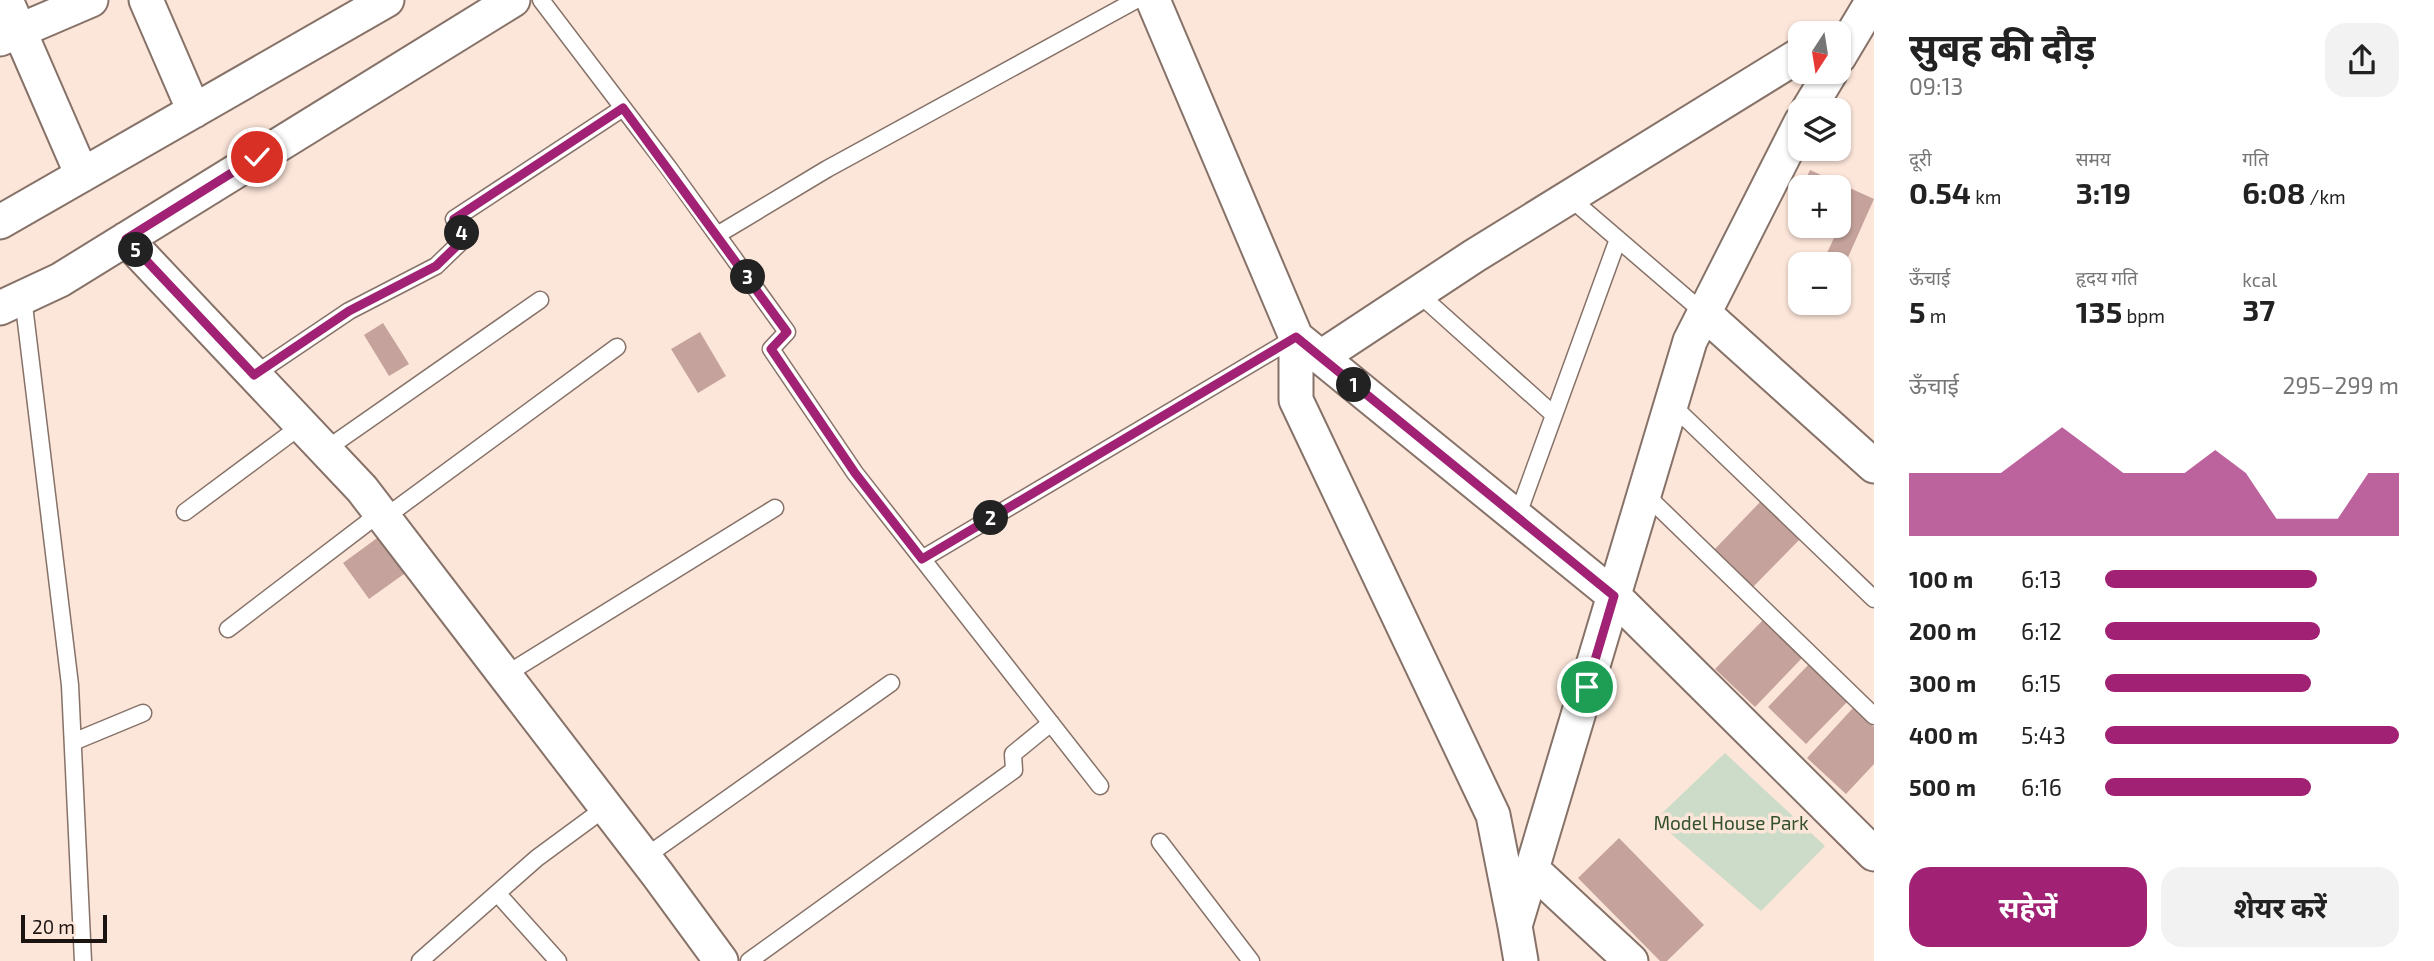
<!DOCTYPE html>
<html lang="hi">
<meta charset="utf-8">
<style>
:root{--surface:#fff;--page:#f2f2f2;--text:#222;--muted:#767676;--accent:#a12275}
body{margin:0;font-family:"Exo 2","Noto Sans Devanagari",sans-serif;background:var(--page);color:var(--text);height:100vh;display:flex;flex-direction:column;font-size:26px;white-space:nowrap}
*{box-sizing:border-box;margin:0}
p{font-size:23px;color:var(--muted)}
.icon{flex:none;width:38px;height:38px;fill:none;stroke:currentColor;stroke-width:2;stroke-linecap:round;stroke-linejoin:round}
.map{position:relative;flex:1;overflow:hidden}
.drawer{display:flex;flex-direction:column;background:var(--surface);width:560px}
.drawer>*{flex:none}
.needle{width:46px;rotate:192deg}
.buttons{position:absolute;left:1788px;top:21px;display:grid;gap:14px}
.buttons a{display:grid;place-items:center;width:63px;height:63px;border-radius:14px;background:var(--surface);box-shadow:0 2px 5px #0004;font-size:35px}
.scale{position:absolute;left:21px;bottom:18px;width:86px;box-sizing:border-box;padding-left:7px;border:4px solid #1c1410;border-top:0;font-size:19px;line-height:24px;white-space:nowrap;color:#1c1410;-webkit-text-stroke:5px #fce5d9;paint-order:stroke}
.pin{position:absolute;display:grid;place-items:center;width:60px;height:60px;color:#fff;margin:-30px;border:4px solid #fff;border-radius:50%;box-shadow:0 2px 7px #0007}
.km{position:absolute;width:35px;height:35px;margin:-18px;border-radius:50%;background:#222;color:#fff;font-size:19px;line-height:35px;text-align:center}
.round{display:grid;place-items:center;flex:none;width:74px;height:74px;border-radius:21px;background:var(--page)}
.head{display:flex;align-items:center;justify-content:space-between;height:119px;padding:0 35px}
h1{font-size:38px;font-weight:700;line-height:52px}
.figures{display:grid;grid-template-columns:repeat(3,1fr);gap:10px;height:119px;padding:7px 35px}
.figures div{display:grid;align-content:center}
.figures b{font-size:30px;font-weight:700}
.figures small{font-size:19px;font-weight:400}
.figures p{font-size:19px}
.chart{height:196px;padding:14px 35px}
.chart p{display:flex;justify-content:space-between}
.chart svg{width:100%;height:126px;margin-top:7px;fill:var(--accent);opacity:.7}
.button{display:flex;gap:14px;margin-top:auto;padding:14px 35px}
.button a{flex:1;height:80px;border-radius:21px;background:var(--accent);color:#fff;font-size:28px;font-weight:700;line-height:80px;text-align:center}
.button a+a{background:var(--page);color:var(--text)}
ul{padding:0 35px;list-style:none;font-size:23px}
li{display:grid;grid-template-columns:112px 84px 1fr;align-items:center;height:52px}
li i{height:18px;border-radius:9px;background:var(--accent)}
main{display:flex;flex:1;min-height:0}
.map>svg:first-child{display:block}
</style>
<main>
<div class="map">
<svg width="1874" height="961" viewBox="0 0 1874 961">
<rect width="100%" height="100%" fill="#fce5d9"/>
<!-- green -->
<path fill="#ccdcc8" d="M1725 753 1825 846 1761 911 1655 820Z"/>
<!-- building -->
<path fill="#c5a39c" d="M1810 170 1874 199 1845 264 1826 255 1834 238 1806 226H1839V187H1802Z
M1801 190V223L1788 218Z
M383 323 409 364 389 376 364 335Z
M700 332 726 376 698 393 671 349Z
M1762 500 1801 538 1752 588 1713 551Z
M384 533 411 569 369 599 343 563Z
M1764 619 1803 657 1755 707 1715 669Z
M1810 663 1849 700 1806 744 1768 707Z
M1853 708 1874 727V764L1846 794 1807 758Z
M1619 838 1704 925 1667 961H1660L1578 878Z"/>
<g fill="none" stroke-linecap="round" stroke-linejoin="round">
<!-- lane casing -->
<g stroke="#867268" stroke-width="19">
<path id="lane" d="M541 0 668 167 787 332 771 349 855 473 1100 786
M1569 197 1704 313
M717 235 827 169 1136 0
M1418 293 1554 415
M23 297 70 685 83 961
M254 375 349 311 436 266 465 238 454 219 623 108
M1671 404 1874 599
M325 450 540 300
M1644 493 1874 716
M185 512 302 425
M1517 517 1618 239
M384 518 617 347
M922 559 1296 337
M228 629 380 513
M505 675 775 508
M73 742 143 713
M1160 842 1251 961
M645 857 891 683
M497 893 558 961
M420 961 537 858 605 808
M749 961 1014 770 1013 754 1051 723"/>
</g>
<!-- street casing -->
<g stroke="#867268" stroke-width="37">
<path id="street" d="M6 0 82 175
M146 0 194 111
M1153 0 1296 337V400L1493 815 1515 926
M0 39 91 0
M1839 57 1873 0
M1808 110 1831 72
M0 222 387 0
M126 239 362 489 658 875 721 961
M0 308 60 280 513 0
M1704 313 1874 466
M1296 337 1614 596 1874 854
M1321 357 1474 256 1801 54
M1532 869 1631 961
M1521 961 1515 926 1690 341 1801 122"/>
</g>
<!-- lane -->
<use href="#lane" stroke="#fff" stroke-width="16"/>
<!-- street -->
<use href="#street" stroke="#fff" stroke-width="33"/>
</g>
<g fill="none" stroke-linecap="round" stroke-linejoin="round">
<!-- route casing -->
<g stroke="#fff" stroke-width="14">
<path id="route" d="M257 157 126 239 254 375 349 311 436 266 465 238 454 219 623 108 787 332 771 349 855 473 922 559 1296 337 1614 596 1587 687"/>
</g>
<!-- route -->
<use href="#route" stroke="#a12275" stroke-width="9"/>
</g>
<g text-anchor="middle" stroke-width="7" stroke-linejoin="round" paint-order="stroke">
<!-- park labels -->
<g font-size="19" fill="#32512b" stroke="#fce5d9">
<text x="1731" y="830">Model House Park</text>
</g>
</g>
</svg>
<div class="buttons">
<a><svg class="needle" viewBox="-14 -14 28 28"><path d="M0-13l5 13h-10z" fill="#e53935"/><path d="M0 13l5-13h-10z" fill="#767676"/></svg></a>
<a><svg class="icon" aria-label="layers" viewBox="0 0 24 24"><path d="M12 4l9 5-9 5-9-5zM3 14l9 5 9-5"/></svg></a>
<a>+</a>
<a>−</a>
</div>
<div class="scale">20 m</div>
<div class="pin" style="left:1587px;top:687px;background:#1e9e55"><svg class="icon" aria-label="arrive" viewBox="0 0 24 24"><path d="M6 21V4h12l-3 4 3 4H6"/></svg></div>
<div class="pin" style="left:257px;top:157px;background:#d93025"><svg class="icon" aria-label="check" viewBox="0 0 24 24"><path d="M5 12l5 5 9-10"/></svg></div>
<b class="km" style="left:1354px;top:385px">1</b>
<b class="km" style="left:991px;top:518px">2</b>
<b class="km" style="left:748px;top:277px">3</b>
<b class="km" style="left:462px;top:233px">4</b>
<b class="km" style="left:136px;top:250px">5</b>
</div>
<section class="drawer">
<div class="head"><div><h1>सुबह की दौड़</h1><p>09:13</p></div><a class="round"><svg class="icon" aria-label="share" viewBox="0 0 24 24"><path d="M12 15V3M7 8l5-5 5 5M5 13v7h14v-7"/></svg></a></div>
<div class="figures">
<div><p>दूरी</p><b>0.54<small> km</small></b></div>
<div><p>समय</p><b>3:19</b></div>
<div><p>गति</p><b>6:08<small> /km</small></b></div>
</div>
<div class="figures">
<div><p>ऊँचाई</p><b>5<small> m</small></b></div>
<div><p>हृदय गति</p><b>135<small> bpm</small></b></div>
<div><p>kcal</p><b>37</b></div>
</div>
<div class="chart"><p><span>ऊँचाई</span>295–299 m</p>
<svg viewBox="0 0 160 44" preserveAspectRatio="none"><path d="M0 44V22L10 22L20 22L30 22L40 14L50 6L60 14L70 22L80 22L90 22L100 14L110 22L120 38L130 38L140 38L150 22L160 22V44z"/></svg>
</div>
<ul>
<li><b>100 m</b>6:13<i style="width:72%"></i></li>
<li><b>200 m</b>6:12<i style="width:73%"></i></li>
<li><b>300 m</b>6:15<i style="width:70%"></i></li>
<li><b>400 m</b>5:43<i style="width:100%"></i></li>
<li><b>500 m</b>6:16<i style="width:70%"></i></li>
</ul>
<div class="button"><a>सहेजें</a><a>शेयर करें</a></div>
</section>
</main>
